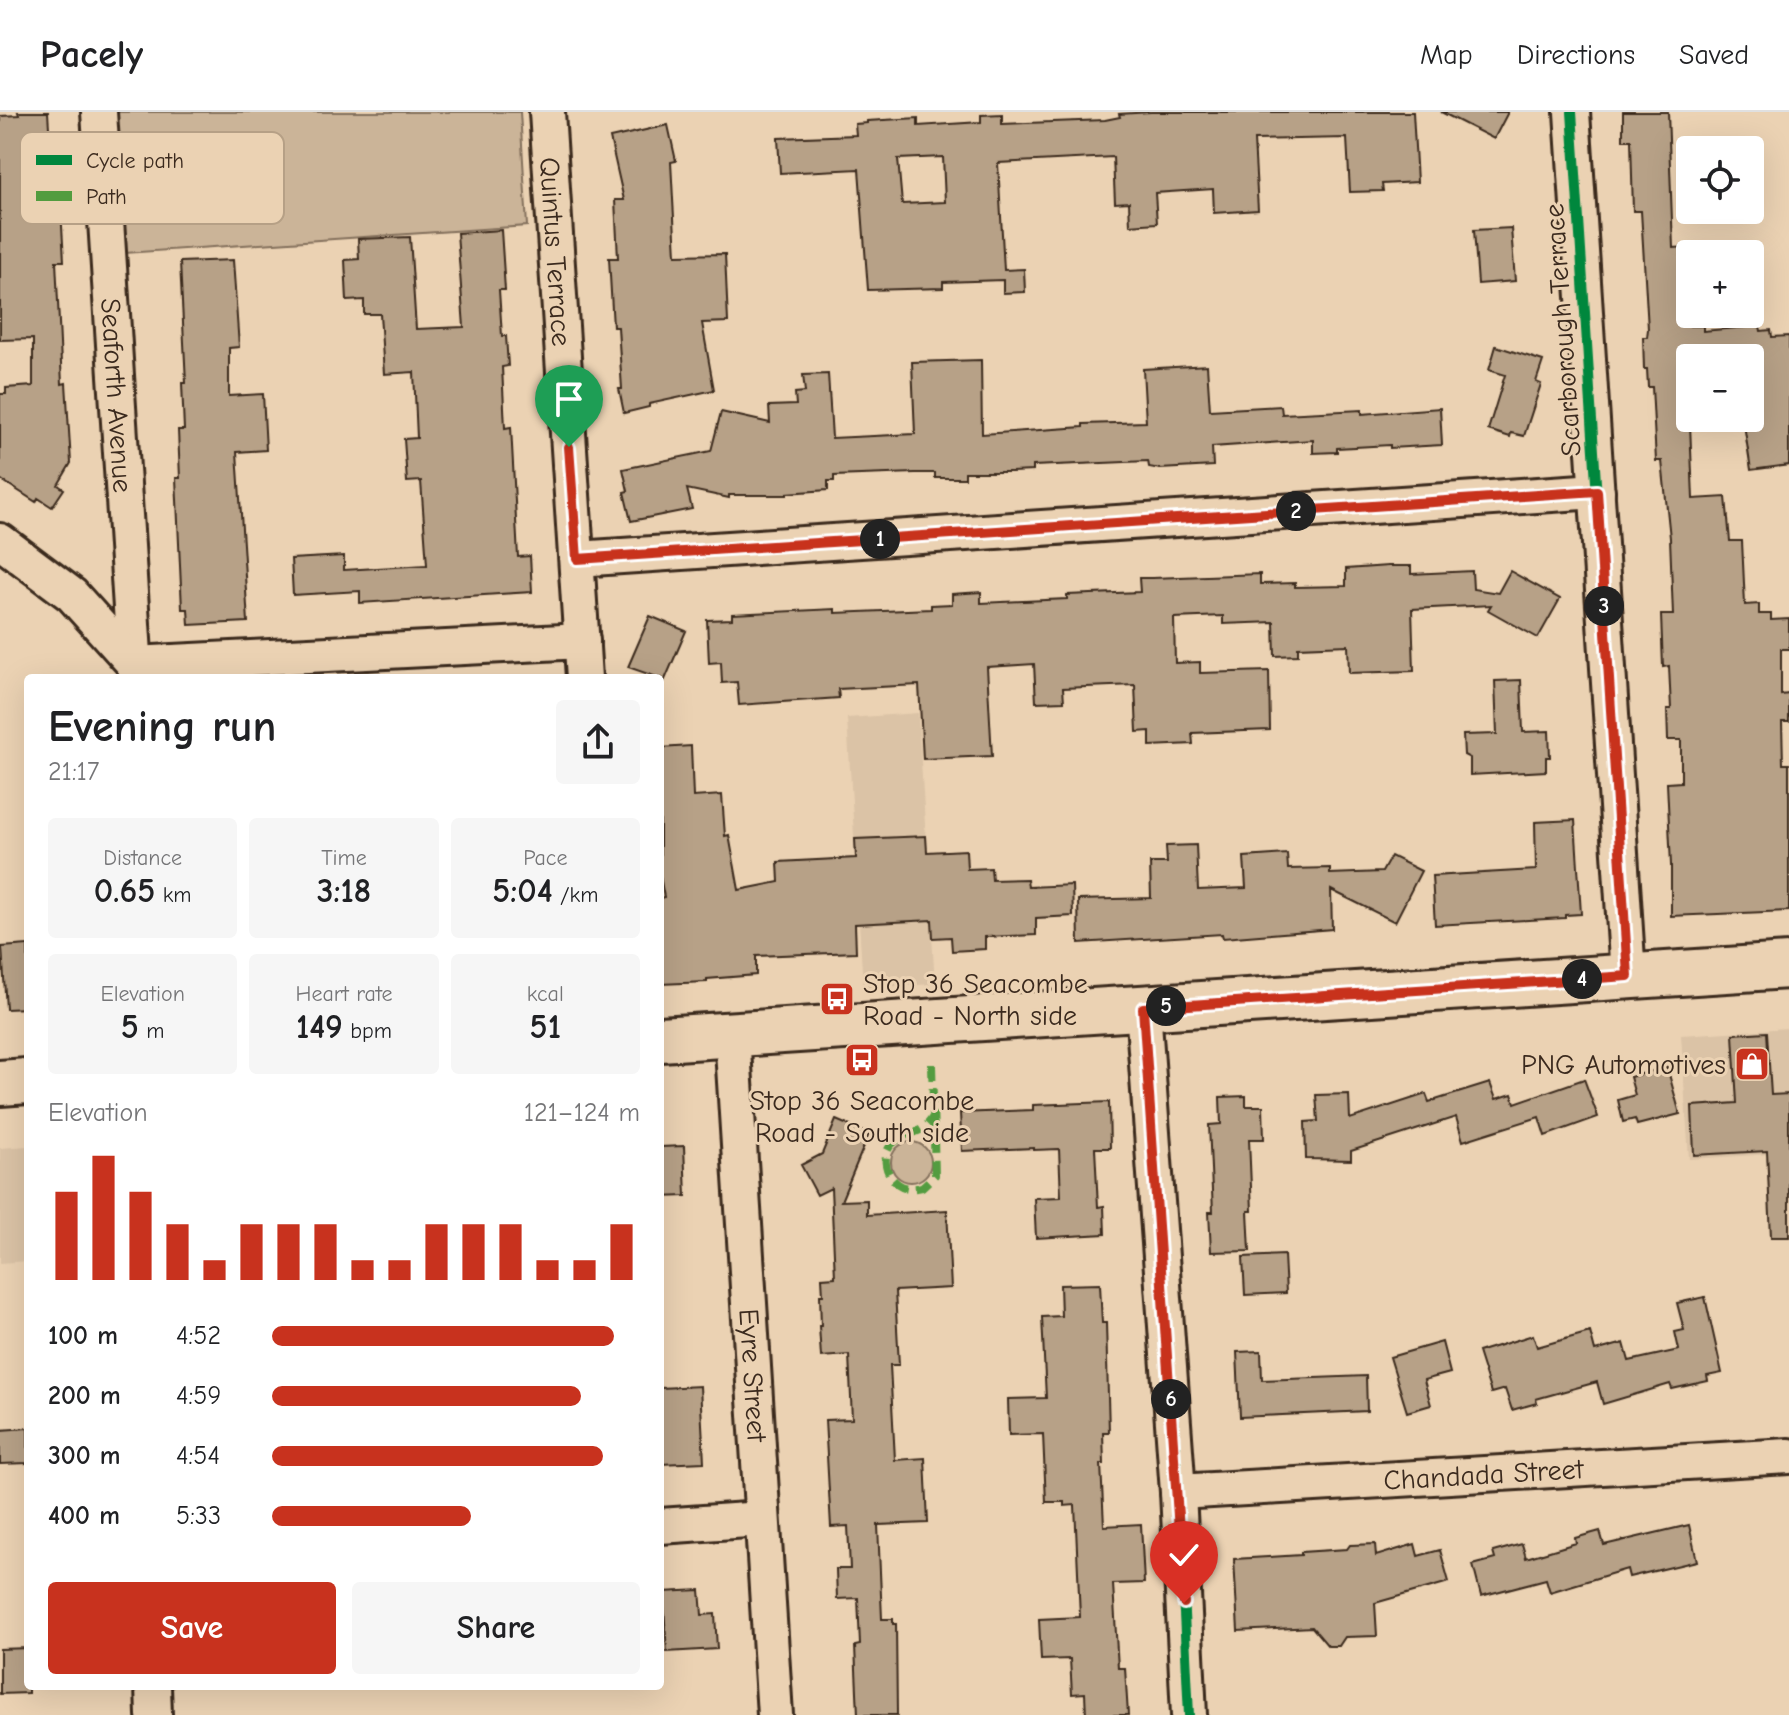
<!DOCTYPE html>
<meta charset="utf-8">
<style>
:root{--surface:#fff;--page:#f6f6f6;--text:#202124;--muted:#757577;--line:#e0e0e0;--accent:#c8321e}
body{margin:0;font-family:"Comic Neue",sans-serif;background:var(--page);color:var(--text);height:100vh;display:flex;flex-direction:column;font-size:30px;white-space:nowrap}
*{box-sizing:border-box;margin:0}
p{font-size:26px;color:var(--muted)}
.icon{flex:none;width:44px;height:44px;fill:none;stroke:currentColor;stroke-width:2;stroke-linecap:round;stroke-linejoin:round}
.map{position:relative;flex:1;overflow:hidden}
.panel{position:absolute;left:24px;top:562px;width:640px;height:1016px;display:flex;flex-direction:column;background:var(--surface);border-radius:8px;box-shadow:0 8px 32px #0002}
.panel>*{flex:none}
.tools{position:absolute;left:1676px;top:24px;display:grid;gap:16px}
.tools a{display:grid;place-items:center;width:88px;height:88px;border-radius:8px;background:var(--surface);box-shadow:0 8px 32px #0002;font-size:40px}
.pin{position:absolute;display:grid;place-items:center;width:68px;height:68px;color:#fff;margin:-82px -34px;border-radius:50% 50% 50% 0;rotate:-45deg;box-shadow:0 0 8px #0007}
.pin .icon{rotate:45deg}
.km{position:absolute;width:40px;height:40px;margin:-20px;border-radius:50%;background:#222;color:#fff;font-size:22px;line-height:40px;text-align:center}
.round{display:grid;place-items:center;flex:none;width:84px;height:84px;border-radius:8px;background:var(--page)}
.summary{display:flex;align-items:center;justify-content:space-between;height:136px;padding:0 24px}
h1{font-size:44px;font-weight:800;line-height:60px}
.metrics{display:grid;grid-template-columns:repeat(3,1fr);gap:12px;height:136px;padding:8px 24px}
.metrics div{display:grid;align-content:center;border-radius:8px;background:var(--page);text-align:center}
.metrics b{font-size:34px;font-weight:800}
.metrics small{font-size:22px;font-weight:400}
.metrics p{font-size:22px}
.chart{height:224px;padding:16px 24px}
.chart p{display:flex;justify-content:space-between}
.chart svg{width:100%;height:144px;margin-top:8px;stroke:var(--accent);stroke-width:6}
.cta{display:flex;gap:16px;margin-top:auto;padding:16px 24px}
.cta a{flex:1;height:92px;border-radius:8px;background:var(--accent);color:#fff;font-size:32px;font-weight:800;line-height:92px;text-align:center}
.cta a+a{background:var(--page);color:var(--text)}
ul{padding:0 24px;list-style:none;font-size:26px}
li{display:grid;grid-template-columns:128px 96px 1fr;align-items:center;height:60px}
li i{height:20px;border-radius:10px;background:var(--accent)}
header{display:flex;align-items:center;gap:48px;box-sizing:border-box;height:112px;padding:0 40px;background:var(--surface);border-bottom:2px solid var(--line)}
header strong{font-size:38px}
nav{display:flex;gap:44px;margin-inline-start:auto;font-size:28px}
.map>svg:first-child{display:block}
</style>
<header>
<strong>Pacely</strong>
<nav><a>Map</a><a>Directions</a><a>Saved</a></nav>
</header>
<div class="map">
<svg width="1789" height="1603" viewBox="0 0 1789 1603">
<rect width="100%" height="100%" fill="#ebd2b3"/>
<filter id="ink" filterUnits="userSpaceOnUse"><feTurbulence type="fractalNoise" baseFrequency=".0125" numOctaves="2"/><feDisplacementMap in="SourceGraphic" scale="16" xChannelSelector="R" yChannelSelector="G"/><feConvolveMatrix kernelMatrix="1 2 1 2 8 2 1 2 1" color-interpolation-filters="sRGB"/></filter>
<g filter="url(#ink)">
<!-- built -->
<path fill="#dbc3a6" d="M918 601 935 872 863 876 847 606Z
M1789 916V1041L1689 1047 1681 923Z
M28 1034V1149L0 1151V1036Z"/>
<!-- green -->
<path fill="#cbb498" stroke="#836f5b" stroke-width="2" d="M115 0H520L527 114 125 141Z
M891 1050a20 20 0 1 1 40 0a20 20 0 1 1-40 0Z"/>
<!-- building -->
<path fill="#b7a187" stroke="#3b2a1e" stroke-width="2" fill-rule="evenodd" d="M18 0H48L53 81 60 80 64 149H56L62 272 66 271 71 351 58 373 64 377 52 395 38 386 36 390 0 367V282H6V276L33 274V227L0 228V4L19 3Z
M1151 0H1413L1417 70 1382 72 1383 79 1350 80 1347 26 1254 28 1258 98 1214 101 1213 77 1155 81 1157 111 1130 113 1129 90 1115 91 1113 45 998 51 1004 158 1024 157 1025 180 1003 181V168L943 170V176L868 178 859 57 780 61 778 26 856 23 855 12 867 11V9L918 6V14L981 10V3L1002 2V12L1105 8 1120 5 1119 2ZM943 45 945 90 902 92 898 47Z
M1441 0H1508L1494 27Z
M1623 0H1668L1673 136 1687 135 1690 214H1703V219L1760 214 1761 219 1771 218 1772 225 1789 224V353L1751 358 1743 306H1750V246H1690V262H1688L1693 387 1726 385 1730 429H1742L1745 493 1759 492V502H1771V508L1789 507V537H1781V583L1789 582V610H1782L1783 652H1789V799L1671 804V753L1667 671 1681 670V628H1668L1667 597H1671L1669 554 1663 555 1661 503H1673L1670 426 1662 349H1656L1652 275H1648L1647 257H1644L1643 225H1647L1648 217 1641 99H1633L1631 28H1623Z
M668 13 676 49 671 50 676 143 725 142 728 210 702 211 714 278 649 292V295L624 301 619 277H622L618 215H613L609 146H618L615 88H624L610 26Z
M1511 116 1515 169 1478 172 1474 118Z
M501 118 505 178H499L502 224H506L508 254 502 255 505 316 511 315 518 445 530 444 532 480 360 491V479L293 483 291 447 344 444V458L427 453 421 369 407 370 404 327 417 326 414 260 384 262 380 202H364V188L347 189 345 148 359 147 358 127 410 125 416 217 464 215 457 121Z
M233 148 239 235 229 236V284L263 282 266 338 237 340 248 510 189 513 188 497H182L176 366H180L178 318H184L182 271H186L180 150Z
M1496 234 1543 249 1536 270 1541 272 1524 324 1511 321 1510 325 1488 318 1505 263 1489 258Z
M981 248 982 322 1083 315V312L1146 310 1143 257 1207 253 1210 298 1281 294 1282 302 1362 298V302L1440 296 1442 333 1390 336V333L1337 336V340L1313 341V328L1212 335 1213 354 1160 357 1149 355 1148 349 1033 354V359L1011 360H965V366H935V361H915L834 364V369H828V378L787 381V383H729V386L687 377 692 397 631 409 624 380 628 379 623 357 711 339 721 300 770 311 769 294 796 293 795 281 805 280 803 263 828 262 832 326 915 322 912 250Z
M1388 454H1411V462L1472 459 1473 477 1498 481 1510 459 1560 487 1538 526 1488 498 1491 493 1412 497 1414 559 1349 561 1348 533 1298 535V543L1275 544 1274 510 1223 512V504L1174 506 1175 551 1200 550V561L1269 559 1270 618 1192 621 1193 632 1150 634V619L1137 620 1135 573 1063 576 1064 589 1036 590 1034 552 987 555 992 644 923 647 919 573 838 577 839 586 739 593 737 570 722 571 721 550 709 551 707 508 732 507V502L835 497V501L931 497V493L952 492V482L981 480V491L1067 487V483L1140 480 1139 466H1152L1260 462V472L1295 471V475L1346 474V457Z
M650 504 686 519 664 570 660 566 628 555Z
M1521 568 1523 620 1549 619 1550 645H1546V659L1470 663V646L1464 643 1463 623 1497 622 1495 569Z
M691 634 693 685 722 683 725 724 729 723 739 778 779 770 778 750 856 746 855 727 926 724 927 740 966 738 967 757 991 756 992 768 1027 767 1028 775 1072 773 1073 804 1036 806V823L985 825V837L952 839 951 825 933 826 932 808 855 812 856 840 756 844V863L707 867V870L660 872V786L664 785 660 764V636Z
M1575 708 1581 802 1565 803V806L1435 813 1432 764 1536 758 1535 710Z
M1196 733 1198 778 1246 776 1244 745 1287 742 1288 757 1330 756V762L1382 760 1391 744 1421 759 1395 810 1331 778 1332 817 1223 826 1222 822 1079 831 1078 788 1151 786 1150 751H1167L1166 734Z
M28 833V896L6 897 2 835Z
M1767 920 1771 983 1789 982V1125H1771L1767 1039 1694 1043 1692 994 1737 991 1733 922Z
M1667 955 1680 1002 1637 1013 1635 1007 1623 1010 1618 988 1635 983 1630 965Z
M1584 967 1598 1005 1545 1024 1539 1005 1463 1029 1456 1005 1351 1039V1048L1306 1047 1305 1010 1318 1009 1316 983 1349 982 1350 1007 1426 982 1429 990 1490 971 1496 987 1512 982 1515 991Z
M1246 984V994H1263L1264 1027H1249L1252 1099H1248L1250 1139 1211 1140 1209 1100H1213L1209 1013 1221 1012 1220 985Z
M1109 990 1110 1036H1095L1098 1095 1104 1094 1105 1122 1036 1126 1034 1086 1061 1085 1059 1037 1034 1038V1036L962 1039 960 1001 1033 998V993Z
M836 1008 869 1022 841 1089 867 1088V1103L947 1098 951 1176 895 1179 899 1253H890L895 1348 925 1346 928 1411 878 1413 882 1507H893V1512H896L897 1603H858L855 1534 860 1533 858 1486 837 1487 836 1457H850L848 1414 831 1415 825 1308 852 1307 849 1243 821 1245 819 1214H821L820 1183H823L822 1166 835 1165 831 1076 817 1083 801 1053 822 1042Z
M684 1034 686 1084 660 1085V1035Z
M1284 1143 1286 1181 1245 1183 1243 1145Z
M1100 1172 1102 1211H1106L1109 1320H1103L1104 1352H1101L1104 1414 1141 1412 1144 1471 1113 1472 1118 1556H1125L1128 1603H1086L1085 1581 1072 1582 1070 1547 1041 1548 1039 1507 1080 1505 1075 1393 1064 1394V1390H1046L1043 1322 1009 1323 1008 1287 1046 1286 1042 1205 1061 1204 1060 1173Z
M1705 1185 1722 1261 1707 1264 1708 1269 1672 1277 1670 1272 1603 1292 1597 1270 1536 1287 1537 1291 1512 1298 1505 1277 1491 1281 1478 1240 1533 1223 1537 1235 1590 1220 1595 1239 1624 1231 1629 1249 1679 1238 1675 1220 1684 1218 1677 1191Z
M1442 1230 1450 1261 1424 1268 1431 1293 1407 1300 1390 1245Z
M1261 1239 1262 1268 1366 1264 1367 1299 1240 1305 1237 1240Z
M700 1274 704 1350 660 1352V1276Z
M28 1316V1351L0 1352V1318Z
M1689 1413 1697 1449 1629 1465 1627 1457 1550 1480 1546 1467 1481 1484 1473 1453 1495 1447 1493 1440 1522 1432 1526 1446 1576 1431 1575 1426 1600 1419 1604 1433Z
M1375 1432 1376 1444 1415 1432 1418 1444 1440 1438 1449 1470 1375 1491 1377 1524 1345 1525 1339 1534H1328L1312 1515 1238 1519 1234 1447 1301 1443V1440L1347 1437 1350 1433Z
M700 1478 702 1503 715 1502 717 1537 667 1540 663 1480Z
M28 1536V1581L0 1582V1537Z"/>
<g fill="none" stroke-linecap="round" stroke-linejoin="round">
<!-- street casing -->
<g stroke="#3b2a1e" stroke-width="40">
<g id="street">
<path id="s1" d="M99 0 135 558"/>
<path id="s2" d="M547 0 584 566"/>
<path d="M1572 0 1628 864"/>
<path d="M0 429 72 483 134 552 582 529"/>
<path d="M577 447 1597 379"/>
<path d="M1143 896 1178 1380 1189 1603"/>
<path id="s3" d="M732 922 775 1603"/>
<path id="s4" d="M1178 1380 1789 1344"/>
<path d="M660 1414 762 1407"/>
<path d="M153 1574 154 1603"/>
</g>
</g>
<!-- secondary casing -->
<g stroke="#3b2a1e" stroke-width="50">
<path id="secondary" d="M660 927 1789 854
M0 971 28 969"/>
</g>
<!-- street -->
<use href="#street" stroke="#ebd2b3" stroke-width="34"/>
<!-- secondary -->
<use href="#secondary" stroke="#ebd2b3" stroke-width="44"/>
<!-- quiet -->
<path stroke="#529c3f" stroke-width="8" stroke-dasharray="16 8" stroke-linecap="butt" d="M932 952 935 1063 922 1075C914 1077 905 1077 898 1072 885 1063 881 1043 892 1032 905 1019 921 1026 934 1003"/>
<!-- cycleway casing -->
<g stroke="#ebd2b3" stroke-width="15">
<path id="cycleway" d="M1572 0 1628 864
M577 447 1597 379
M1143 896 1178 1380 1189 1603"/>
</g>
<!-- cycleway -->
<use href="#cycleway" stroke="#00873e" stroke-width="10"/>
</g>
</g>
<g fill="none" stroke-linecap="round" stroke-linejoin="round" filter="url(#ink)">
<!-- route casing -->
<g stroke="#fff" stroke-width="16">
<path id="route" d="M569 335 577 447 1597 379 1628 864 1143 896 1184 1491"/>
</g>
<!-- route -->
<use href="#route" stroke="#c8321e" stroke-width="10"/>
</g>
<!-- icons -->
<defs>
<g id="bus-square" transform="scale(1.8)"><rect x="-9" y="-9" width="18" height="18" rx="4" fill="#c8321e" stroke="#ebd2b3"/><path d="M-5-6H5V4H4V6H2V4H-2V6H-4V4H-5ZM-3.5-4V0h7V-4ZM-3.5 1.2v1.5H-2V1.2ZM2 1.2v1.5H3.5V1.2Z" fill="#fff"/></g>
<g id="shop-square" transform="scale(1.8)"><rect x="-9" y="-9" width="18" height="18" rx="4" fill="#c8321e" stroke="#ebd2b3"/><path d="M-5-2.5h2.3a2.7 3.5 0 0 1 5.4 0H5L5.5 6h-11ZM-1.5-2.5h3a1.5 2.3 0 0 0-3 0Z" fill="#fff"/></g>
</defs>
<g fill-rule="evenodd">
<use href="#bus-square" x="837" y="887"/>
<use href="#bus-square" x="862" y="948"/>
<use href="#shop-square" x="1752" y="952"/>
</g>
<g text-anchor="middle" stroke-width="6" stroke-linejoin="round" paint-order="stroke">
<!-- street labels -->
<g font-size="28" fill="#3b2a1e" stroke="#ebd2b3">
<text dy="10" stroke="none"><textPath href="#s2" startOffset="140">Quintus Terrace</textPath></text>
<text transform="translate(1562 218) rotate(-94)" y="10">Scarborough Terrace</text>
<text dy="10" stroke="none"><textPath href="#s1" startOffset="284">Seaforth Avenue</textPath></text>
<text dy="10" stroke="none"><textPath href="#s3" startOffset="342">Eyre Street</textPath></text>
<text dy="10" stroke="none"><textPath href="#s4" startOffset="306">Chandada Street</textPath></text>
</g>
<!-- poi labels -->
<g font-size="28" fill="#3b2a1e" stroke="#ebd2b3" text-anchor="start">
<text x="863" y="881">Stop 36 Seacombe<tspan x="863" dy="32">Road - North side</tspan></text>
<text x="1726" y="962" text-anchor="end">PNG Automotives</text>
<text x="862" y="998" text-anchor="middle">Stop 36 Seacombe<tspan x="862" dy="32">Road - South side</tspan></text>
</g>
</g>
<!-- legend -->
<rect x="20" y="20" width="264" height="92" rx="12" fill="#ebd2b3" stroke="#b6a086" stroke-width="2"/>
<rect x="36" y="43" width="36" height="10" fill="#00873e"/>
<rect x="36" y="79" width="36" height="10" fill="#529c3f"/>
<g font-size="22" fill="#3b2a1e">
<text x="86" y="56">Cycle path</text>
<text x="86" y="92">Path</text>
</g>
</svg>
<div class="tools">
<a><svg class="icon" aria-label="locate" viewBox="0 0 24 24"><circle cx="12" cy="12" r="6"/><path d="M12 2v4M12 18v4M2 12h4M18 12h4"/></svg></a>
<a>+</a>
<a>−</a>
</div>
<div class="pin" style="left:569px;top:335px;background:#1e9e55"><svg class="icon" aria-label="arrive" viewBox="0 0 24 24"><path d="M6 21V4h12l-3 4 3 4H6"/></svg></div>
<div class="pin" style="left:1184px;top:1491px;background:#d93025"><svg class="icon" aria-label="check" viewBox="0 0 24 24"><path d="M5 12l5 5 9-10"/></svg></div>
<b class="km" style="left:880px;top:427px">1</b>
<b class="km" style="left:1296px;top:399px">2</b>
<b class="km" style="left:1604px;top:494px">3</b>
<b class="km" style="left:1582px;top:867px">4</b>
<b class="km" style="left:1166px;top:894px">5</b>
<b class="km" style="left:1171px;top:1287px">6</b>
<section class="panel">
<div class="summary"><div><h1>Evening run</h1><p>21:17</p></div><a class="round"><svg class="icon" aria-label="share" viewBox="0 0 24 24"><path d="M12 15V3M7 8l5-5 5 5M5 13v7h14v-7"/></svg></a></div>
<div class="metrics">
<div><p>Distance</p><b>0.65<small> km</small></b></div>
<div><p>Time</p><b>3:18</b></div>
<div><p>Pace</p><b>5:04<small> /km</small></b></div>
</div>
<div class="metrics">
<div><p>Elevation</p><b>5<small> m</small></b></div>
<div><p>Heart rate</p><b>149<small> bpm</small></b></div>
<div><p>kcal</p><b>51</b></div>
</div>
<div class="chart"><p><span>Elevation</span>121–124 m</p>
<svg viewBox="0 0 160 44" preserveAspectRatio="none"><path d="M5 44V17M15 44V6M25 44V17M35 44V27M45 44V38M55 44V27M65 44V27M75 44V27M85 44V38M95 44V38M105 44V27M115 44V27M125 44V27M135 44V38M145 44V38M155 44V27"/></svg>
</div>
<ul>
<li><b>100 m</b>4:52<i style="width:93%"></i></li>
<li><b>200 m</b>4:59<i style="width:84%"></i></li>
<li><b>300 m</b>4:54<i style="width:90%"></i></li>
<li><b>400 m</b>5:33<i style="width:54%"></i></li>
</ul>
<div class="cta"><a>Save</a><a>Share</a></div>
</section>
</div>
